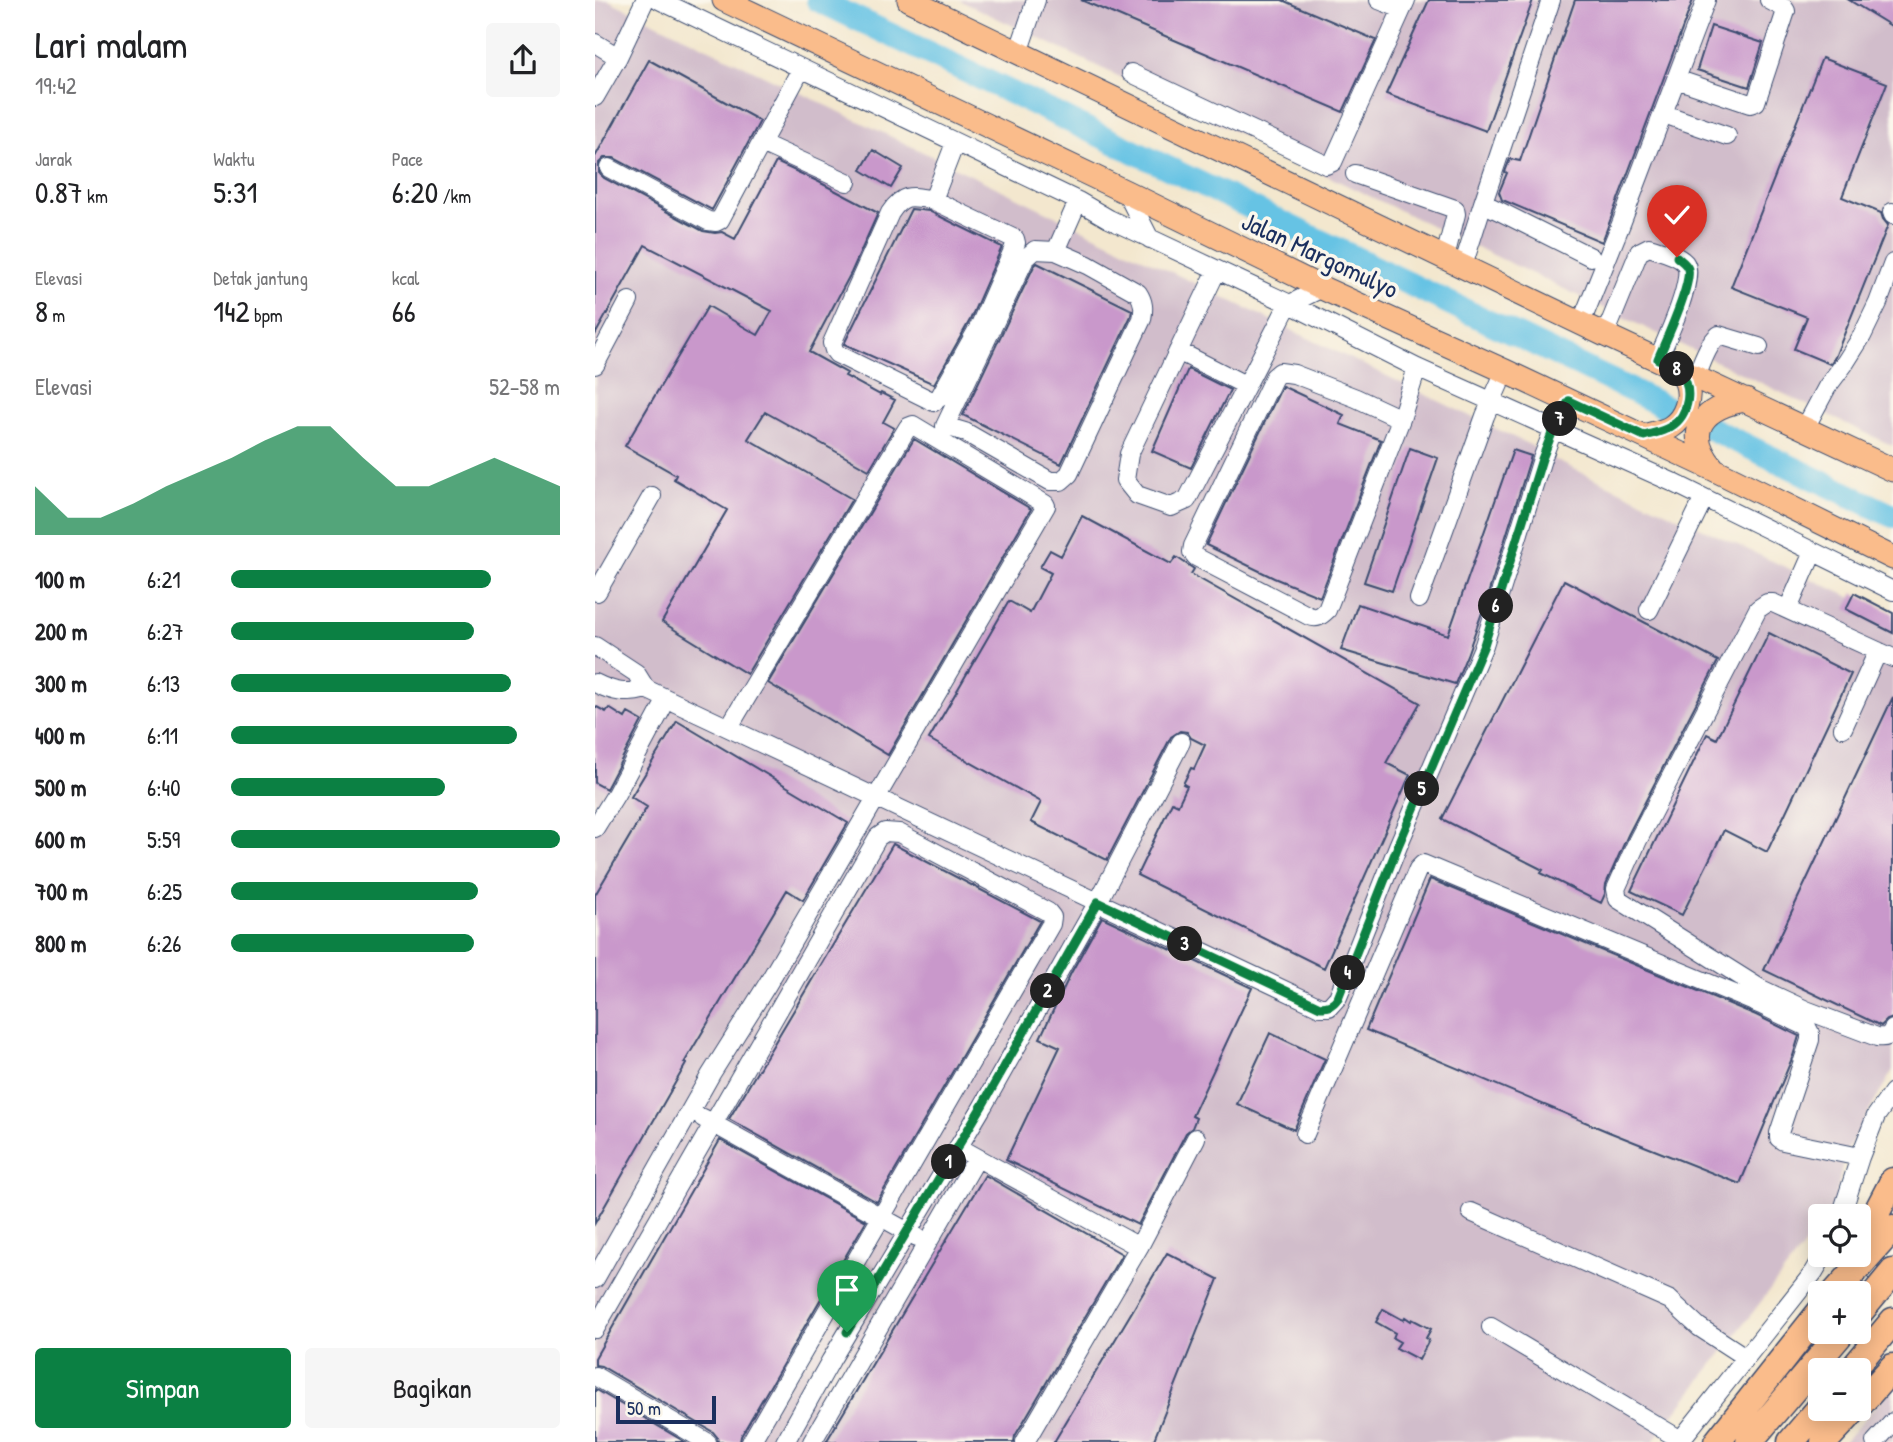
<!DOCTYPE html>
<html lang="id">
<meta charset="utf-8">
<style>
:root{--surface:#fff;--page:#f6f6f6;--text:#202124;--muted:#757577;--accent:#0b8043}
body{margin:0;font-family:"Patrick Hand",sans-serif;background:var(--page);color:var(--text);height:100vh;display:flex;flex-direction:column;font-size:26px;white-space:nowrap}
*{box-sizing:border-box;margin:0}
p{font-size:23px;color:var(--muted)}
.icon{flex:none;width:38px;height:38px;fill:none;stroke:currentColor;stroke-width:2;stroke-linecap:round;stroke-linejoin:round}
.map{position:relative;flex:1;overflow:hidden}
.sheet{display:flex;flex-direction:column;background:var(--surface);width:595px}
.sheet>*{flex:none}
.controls{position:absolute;left:1213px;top:1204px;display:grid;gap:14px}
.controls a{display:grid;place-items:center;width:63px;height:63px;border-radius:7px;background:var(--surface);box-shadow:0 4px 18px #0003;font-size:35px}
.scale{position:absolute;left:21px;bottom:18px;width:100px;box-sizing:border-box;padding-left:7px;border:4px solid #1b2f5e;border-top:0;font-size:19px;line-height:24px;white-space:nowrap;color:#1b2f5e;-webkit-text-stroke:5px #fbf7ec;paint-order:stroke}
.pin{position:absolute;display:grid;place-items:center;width:60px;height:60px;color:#fff;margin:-72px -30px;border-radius:50% 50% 50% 0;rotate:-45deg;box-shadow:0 0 7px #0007}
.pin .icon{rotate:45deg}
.km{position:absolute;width:35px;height:35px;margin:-18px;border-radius:50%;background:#222;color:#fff;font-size:19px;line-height:35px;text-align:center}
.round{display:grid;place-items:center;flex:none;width:74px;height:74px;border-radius:7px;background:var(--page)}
.overview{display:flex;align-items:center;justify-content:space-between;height:119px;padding:0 35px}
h1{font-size:38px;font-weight:600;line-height:52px}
.stats{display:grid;grid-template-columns:repeat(3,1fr);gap:10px;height:119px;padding:7px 35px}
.stats div{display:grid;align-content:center}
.stats b{font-size:30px;font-weight:600}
.stats small{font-size:19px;font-weight:400}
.stats p{font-size:19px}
.chart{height:196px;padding:14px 35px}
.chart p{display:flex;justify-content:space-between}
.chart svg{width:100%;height:126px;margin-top:7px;fill:var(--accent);opacity:.7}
.action{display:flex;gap:14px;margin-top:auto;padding:14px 35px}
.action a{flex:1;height:80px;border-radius:7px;background:var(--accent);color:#fff;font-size:28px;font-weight:600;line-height:80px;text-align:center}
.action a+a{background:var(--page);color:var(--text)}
ul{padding:0 35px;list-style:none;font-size:23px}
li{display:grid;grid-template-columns:112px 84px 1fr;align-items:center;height:52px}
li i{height:18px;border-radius:9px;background:var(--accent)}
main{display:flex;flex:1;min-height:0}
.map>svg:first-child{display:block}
</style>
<main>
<section class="sheet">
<div class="overview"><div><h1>Lari malam</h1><p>19:42</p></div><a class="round"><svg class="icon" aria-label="share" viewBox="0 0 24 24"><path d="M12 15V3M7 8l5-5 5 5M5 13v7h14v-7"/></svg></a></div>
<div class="stats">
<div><p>Jarak</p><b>0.87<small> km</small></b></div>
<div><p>Waktu</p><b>5:31</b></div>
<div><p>Pace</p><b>6:20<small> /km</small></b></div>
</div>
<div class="stats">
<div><p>Elevasi</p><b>8<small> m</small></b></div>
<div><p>Detak jantung</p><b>142<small> bpm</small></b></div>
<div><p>kcal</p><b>66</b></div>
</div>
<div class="chart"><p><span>Elevasi</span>52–58 m</p>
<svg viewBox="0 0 160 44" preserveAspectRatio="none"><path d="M0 44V27L10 38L20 38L30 33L40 27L50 22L60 17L70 11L80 6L90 6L100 17L110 27L120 27L130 22L140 17L150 22L160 27V44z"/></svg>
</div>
<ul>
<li><b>100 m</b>6:21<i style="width:79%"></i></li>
<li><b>200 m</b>6:27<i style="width:74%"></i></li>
<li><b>300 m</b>6:13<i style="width:85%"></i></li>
<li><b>400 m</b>6:11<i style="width:87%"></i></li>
<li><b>500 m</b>6:40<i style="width:65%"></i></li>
<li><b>600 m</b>5:59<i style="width:100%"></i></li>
<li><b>700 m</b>6:25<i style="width:75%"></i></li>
<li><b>800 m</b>6:26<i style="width:74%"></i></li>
</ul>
<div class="action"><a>Simpan</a><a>Bagikan</a></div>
</section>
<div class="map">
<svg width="1298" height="1442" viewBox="0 0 1298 1442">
<rect width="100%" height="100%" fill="#fbf7ec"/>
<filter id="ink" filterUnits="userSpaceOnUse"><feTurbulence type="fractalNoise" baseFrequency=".0143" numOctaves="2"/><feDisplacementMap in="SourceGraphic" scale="14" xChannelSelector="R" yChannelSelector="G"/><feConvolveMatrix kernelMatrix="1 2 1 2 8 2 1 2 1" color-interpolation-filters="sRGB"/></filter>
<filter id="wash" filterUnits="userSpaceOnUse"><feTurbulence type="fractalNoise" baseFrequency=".00686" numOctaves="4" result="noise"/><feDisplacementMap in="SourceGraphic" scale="28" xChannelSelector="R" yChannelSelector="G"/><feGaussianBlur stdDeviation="1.57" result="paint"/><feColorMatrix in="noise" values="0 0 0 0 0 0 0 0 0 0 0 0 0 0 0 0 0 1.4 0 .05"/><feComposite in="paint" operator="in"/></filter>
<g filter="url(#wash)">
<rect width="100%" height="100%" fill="#f3e7ce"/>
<!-- industrial -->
<path fill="#d1bdcb" d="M0 0H13L941 448 964 462 1298 617V1070L1249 1155 1240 1205 1232 1216H1225V1225L1058 1442H0Z
M364 0H1298V446Z
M1298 1388V1442H1249L1283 1403Z"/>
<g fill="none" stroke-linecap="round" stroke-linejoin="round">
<!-- river -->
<path stroke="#66c3e4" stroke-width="24" d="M223 0 1298 516"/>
</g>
<g id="blocks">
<!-- building -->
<path fill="#c998cb" d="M486 0H687L781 40 748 112Z
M834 0H938L891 131 791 94Z
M980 0H1098L1007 242 910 201 907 200 904 192 912 173 910 172 915 159 925 161Z
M1254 0H1298V27Z
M1116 26 1168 43 1154 87 1102 70Z
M1227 58 1292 83 1247 197 1286 213 1288 219 1293 225 1240 357 1235 364 1199 349 1212 317 1136 287Z
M54 60 165 121 117 210 19 158H9L4 163V173L9 178 108 231 120 233 127 232 140 239 181 162 222 181 283 213 256 273 214 352 252 373 250 376 285 395 286 393 300 400 288 422 299 428 274 470 170 412 153 439 257 499 152 674 67 622 132 510 79 479 81 475 30 446 113 306 163 335 177 311 50 245 0 335V157Z
M278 150 308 168 296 188 266 170Z
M316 209 334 211 407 247 375 320 339 384 249 344Z
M442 263 537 310 536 316 466 464 368 415 439 266Z
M593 369 635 390 596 468 557 451Z
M687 386 749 415 745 424 786 440 725 597 679 578 611 545Z
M319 439 436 509 293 755 173 683Z
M815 448 843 458 797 591 769 582Z
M918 450 936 456 890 604 872 655 860 684 746 650 763 604 853 635Z
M487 516 576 564 581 557 599 569 596 574 825 703 791 763 815 775 729 968 542 875 577 802 583 805 592 786 588 784 596 768 599 769 610 745 596 738 592 732 585 731 576 737 512 860 436 822 446 802 334 739 414 601 435 613 456 573 445 567 455 550 466 556Z
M969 580 1123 661 1033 835 1011 884 1010 894 1006 903 946 873 948 870 847 819Z
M1259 593 1298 613V633L1251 609Z
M1174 633 1256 674 1172 852 1129 830 1087 915 1036 891 1112 734 1122 739Z
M1298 697V1018L1292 1020 1286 1026 1169 970Z
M0 706 11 712 14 708 30 718 33 713 47 721 11 789 0 783Z
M82 721 253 823 208 900 192 890 89 1063 91 1064 0 1223V895L52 807 36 797Z
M298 844 445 921 282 1202 134 1119Z
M835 879 1161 1015 1204 1036 1198 1056 1145 1184 1014 1132 771 1030Z
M507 917 657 988 597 1116 601 1118 597 1128 591 1133 543 1225 411 1160 465 1047 445 1038 476 973Z
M675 1033 730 1059 699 1130 642 1104Z
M125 1140 271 1221 146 1436 145 1442H123L122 1437 118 1432 6 1366 0 1365V1358Z
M390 1175 527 1254 420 1436 419 1442H231Z
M572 1253 623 1279 558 1442H459Z
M788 1309 808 1320 810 1317 816 1321 817 1319 836 1329 831 1338 834 1340 824 1360 801 1348 805 1342 798 1338 800 1333 781 1322Z
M0 1389 90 1442H0Z"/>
</g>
</g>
<g filter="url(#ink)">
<use href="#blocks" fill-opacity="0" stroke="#3b4b6f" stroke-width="2"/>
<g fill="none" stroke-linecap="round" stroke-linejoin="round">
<!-- minor casing -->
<g stroke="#3b4b6f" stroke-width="20">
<path id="minor" d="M64 0 483 201 514 219 699 306 822 368 1077 482 1298 591
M784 0 807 9 811 0
M0 43 23 57
M423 53 441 0
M536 73 731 165 738 162 807 9
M1081 79 1155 104 1161 102 1191 11 1189 8 1174 0
M0 97 23 57 50 0
M1069 114 1132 136
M166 143 252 182
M14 168 113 221 121 222 125 220 206 69
M760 174 860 209 861 214 850 257
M531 192 555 239
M338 200C316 196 308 193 295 213L237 343 239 350 242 354 339 402 344 398 385 325 421 243 420 239 338 200 360 143
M888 203 956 0
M1297 212 1298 215
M461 251 440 250 430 259 350 426 370 432 455 481H466L474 474 547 319C549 309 549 302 543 293L493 265 461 251 483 201
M868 266 888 203 996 257
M622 270 534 454 530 480 542 495 576 507 592 500 693 305 727 288
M986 323 1026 224 1111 0
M1010 335 1044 252 1054 247C1065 251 1082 254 1090 263 1101 277 1070 343 1063 359
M583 351 650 385
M0 365 34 301
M1101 377C1107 363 1112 345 1124 335L1164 347
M806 419 761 398 699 374 685 372 679 377 598 546 597 552 601 557 714 616C722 619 726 616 732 610L806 419 822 368
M1210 428 1232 387 1250 363 1267 336 1283 303 1298 263
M2 592 57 496
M824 599 890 416 910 371
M1193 609 1218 552
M1054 610 1109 498
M0 646 41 673 51 689
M1298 658 1178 603H1172L1163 609 1043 840 1021 889 1023 899 1166 989 1211 1010 1282 1037C1291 1038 1294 1037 1298 1029
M0 683C18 692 32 695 51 689L725 1007H734L743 997 803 846 889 645 947 459 959 428 974 401
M1248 728 1283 651
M0 828 21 794 72 699
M108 1118 322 1237
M710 1134 823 869 828 864 1166 1005 1212 1027 1215 1033V1040L1184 1133V1138L1188 1141 1265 1157
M363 1147 544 1247 430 1442
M876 1212 1075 1300 1104 1327 1150 1357
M1246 1216 1265 1157 1281 1116 1298 1092
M544 1247 601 1138
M0 1279 116 1074 172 985 451 506 450 504 318 425 313 427 134 727
M896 1327 1086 1440
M0 1329 283 837 290 832 304 833 453 912 457 917 456 924 156 1442
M0 1376 112 1442
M190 1442 236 1360 388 1106 503 902 586 742
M217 1442 382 1158
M1084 1442 1219 1272 1229 1255
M1280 1442 1298 1422"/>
</g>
<!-- major casing -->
<g stroke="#3b4b6f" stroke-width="25">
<path id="major" d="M129 0 531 192 727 288 910 371 1118 469 1298 558
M314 0 1010 335 1298 470
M1049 436C1058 433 1068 432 1076 427 1090 418 1097 398 1091 382 1089 377 1085 373 1082 368
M1118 468C1087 430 1109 407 1151 400"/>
</g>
<!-- highway casing -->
<g stroke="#3b4b6f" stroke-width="29">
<path id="highway" d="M1264 1246 1298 1181
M1240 1293 1298 1228
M1264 1313 1298 1272
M1257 1370 1298 1321
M1264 1405 1298 1367
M1122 1442 1225 1312
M1154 1442 1247 1332
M1196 1442 1225 1408
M1229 1442 1260 1409"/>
</g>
<!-- minor -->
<use href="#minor" stroke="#fff" stroke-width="18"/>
<!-- major -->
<use href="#major" stroke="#fabc8b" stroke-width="23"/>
<!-- highway -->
<use href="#highway" stroke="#fabc8b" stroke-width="26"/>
</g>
</g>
<g fill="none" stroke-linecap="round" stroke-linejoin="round" filter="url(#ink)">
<!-- route casing -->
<g stroke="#fff" stroke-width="14">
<path id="route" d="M252 1332 387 1106 503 902 725 1007C734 1007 738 1005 743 998L803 846 889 645 947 459 959 428 974 401 1049 436C1058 433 1067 432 1075 427 1095 416 1099 385 1083 369 1078 365 1069 362 1063 359 1070 342 1097 285 1093 269 1091 263 1086 261 1082 257"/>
</g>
<!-- route -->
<use href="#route" stroke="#0b8043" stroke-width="9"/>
</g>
<g text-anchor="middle" stroke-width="7" stroke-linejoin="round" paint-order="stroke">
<!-- street labels -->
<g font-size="26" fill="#1b2f5e" stroke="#fbf7ec">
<text transform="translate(725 255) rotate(25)" y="9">Jalan Margomulyo</text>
</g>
</g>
</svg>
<div class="controls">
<a><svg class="icon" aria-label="locate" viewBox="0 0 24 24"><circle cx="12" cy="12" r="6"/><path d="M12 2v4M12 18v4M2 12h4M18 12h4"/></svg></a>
<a>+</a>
<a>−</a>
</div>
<div class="scale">50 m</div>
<div class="pin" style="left:252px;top:1332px;background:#1e9e55"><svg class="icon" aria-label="arrive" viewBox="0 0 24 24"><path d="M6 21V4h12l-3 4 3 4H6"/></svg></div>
<div class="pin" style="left:1082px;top:257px;background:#d93025"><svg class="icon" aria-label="check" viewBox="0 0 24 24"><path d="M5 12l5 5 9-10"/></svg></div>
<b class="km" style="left:354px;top:1162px">1</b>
<b class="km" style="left:453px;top:991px">2</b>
<b class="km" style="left:590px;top:944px">3</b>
<b class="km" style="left:753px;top:973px">4</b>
<b class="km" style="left:827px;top:789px">5</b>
<b class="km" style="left:901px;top:606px">6</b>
<b class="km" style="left:965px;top:419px">7</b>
<b class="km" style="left:1082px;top:369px">8</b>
</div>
</main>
